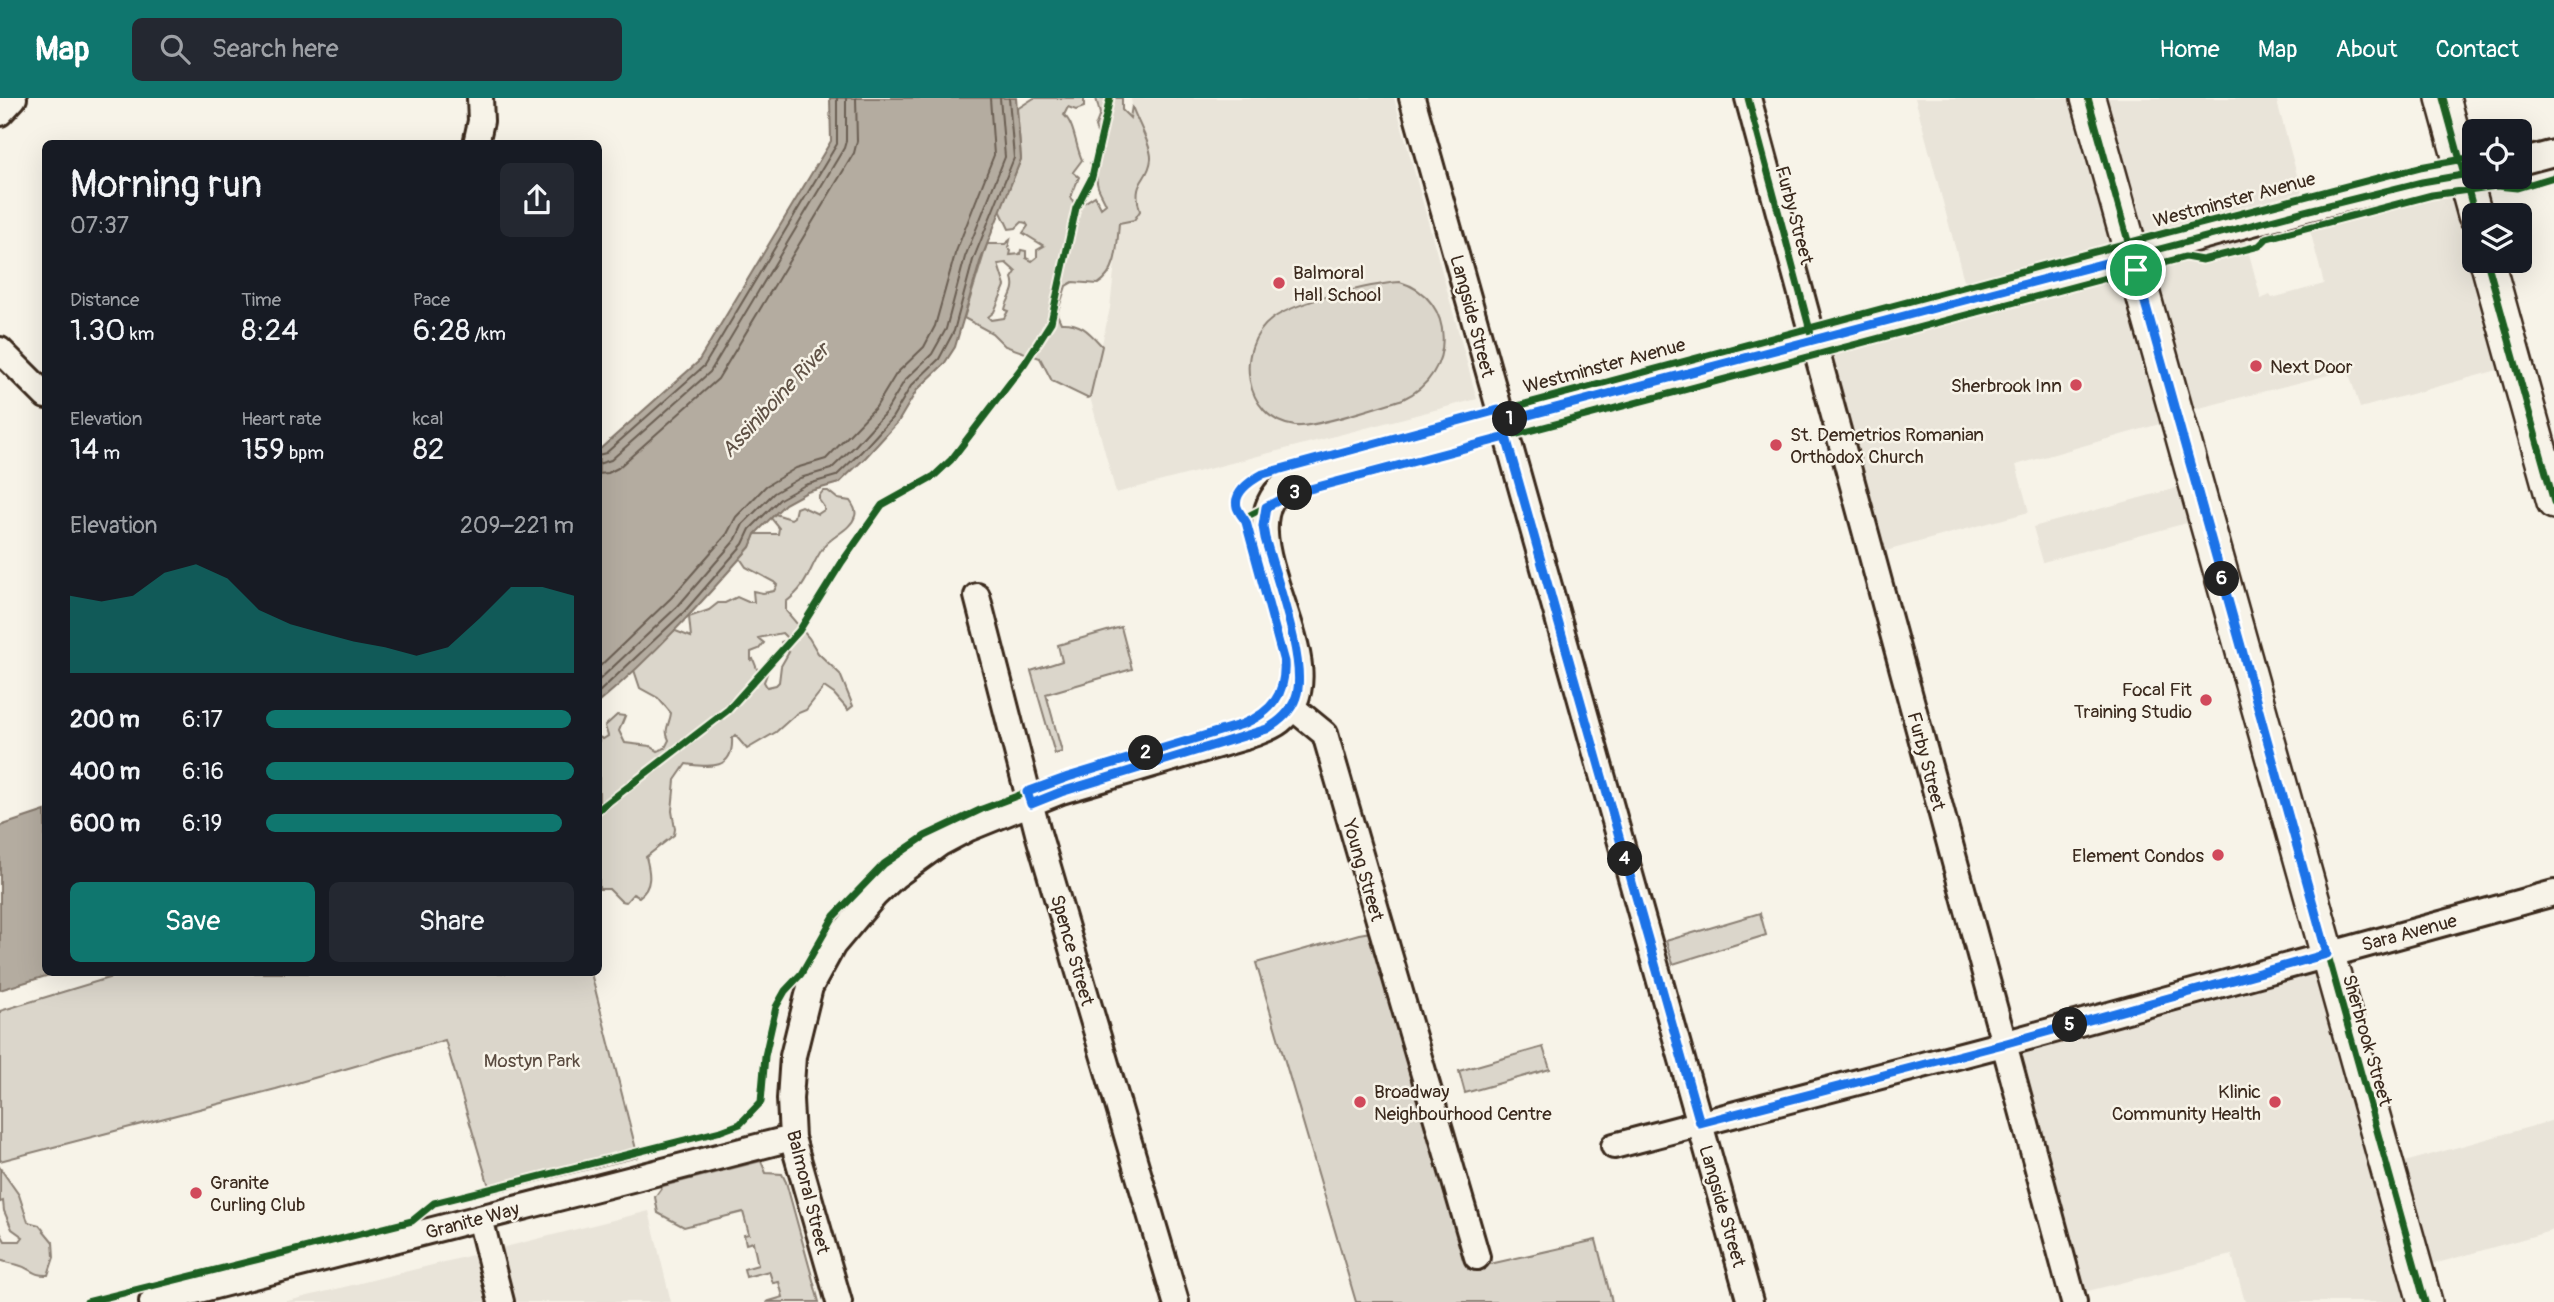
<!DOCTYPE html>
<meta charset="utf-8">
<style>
:root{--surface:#171b24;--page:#242831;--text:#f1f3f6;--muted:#9ea1a6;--accent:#0f766e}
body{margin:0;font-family:Pangolin,sans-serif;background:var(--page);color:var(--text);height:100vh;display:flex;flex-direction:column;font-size:26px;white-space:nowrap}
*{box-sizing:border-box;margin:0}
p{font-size:23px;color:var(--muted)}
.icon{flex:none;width:38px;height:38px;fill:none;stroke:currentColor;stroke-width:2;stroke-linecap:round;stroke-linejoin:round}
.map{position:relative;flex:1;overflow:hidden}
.panel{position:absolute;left:42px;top:42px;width:560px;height:836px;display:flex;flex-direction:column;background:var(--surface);border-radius:10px;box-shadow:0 7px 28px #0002}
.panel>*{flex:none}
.fabs{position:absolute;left:2462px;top:21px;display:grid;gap:14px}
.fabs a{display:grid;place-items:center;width:70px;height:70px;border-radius:10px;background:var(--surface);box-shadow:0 7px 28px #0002;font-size:35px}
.pin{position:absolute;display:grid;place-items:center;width:60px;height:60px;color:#fff;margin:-30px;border:4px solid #fff;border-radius:50%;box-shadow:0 2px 7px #0007}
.km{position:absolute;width:35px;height:35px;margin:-18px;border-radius:50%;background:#222;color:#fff;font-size:19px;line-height:35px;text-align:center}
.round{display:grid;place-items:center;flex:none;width:74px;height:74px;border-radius:10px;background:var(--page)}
.overview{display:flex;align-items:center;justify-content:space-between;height:119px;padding:0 28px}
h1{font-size:38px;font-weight:600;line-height:52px}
.metrics{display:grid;grid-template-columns:repeat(3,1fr);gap:10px;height:119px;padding:7px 28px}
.metrics div{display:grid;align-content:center}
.metrics b{font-size:30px;font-weight:600}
.metrics small{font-size:19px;font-weight:400}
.metrics p{font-size:19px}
.chart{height:196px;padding:14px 28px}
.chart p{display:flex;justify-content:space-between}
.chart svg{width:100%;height:126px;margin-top:7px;fill:var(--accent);opacity:.7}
.primary-button{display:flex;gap:14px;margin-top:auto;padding:14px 28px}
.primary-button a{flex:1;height:80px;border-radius:10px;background:var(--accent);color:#fff;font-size:28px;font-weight:600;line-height:80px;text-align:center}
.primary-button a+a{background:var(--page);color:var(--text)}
ul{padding:0 28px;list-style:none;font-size:23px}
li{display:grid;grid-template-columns:112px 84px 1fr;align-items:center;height:52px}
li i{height:18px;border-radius:9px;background:var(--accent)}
header{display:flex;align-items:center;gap:42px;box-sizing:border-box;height:98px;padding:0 35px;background:var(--accent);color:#fff}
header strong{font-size:33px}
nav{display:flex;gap:38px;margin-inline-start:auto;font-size:24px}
.search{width:490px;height:63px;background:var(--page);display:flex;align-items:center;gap:18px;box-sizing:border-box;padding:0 24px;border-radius:10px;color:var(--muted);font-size:26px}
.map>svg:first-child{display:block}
</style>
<header>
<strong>Map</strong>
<div class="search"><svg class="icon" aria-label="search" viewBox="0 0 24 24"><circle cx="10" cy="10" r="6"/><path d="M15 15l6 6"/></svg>Search here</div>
<nav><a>Home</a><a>Map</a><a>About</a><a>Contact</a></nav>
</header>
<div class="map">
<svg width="2554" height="1204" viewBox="0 0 2554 1204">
<rect width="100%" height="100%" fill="#f7f3e8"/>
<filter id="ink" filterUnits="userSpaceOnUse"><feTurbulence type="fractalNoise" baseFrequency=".0143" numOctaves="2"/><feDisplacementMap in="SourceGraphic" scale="14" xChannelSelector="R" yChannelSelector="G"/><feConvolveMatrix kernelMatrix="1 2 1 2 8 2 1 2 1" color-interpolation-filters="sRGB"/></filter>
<g filter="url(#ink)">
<!-- built -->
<path fill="#e9e4d9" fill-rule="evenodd" d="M1131 0H1394L1477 301 1116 395 1090 299 1110 210 1132 8Z
M1915 0H2276L2303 99 2463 76 2475 117 2474 163 2516 267 2360 310 2348 272 2176 316 2177 321 2016 367 2029 414 1871 457 1812 242 1969 201ZM2305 113 2324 186 2272 200 2270 197 2261 201 2242 129Z
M2195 385 2205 420 2043 464 2033 429Z
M2327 856 2387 1069 2554 1022V1132L2416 1171 2425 1204H2245L2232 1157 2072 1197 2003 946Z
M649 1113 671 1204H284Z"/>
<!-- green -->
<path fill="#dbd6cb" stroke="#8b8074" stroke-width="2" fill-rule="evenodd" d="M1034 0H1084V9L1076 12 1068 9 1064 17C1075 27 1075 47 1082 62L1073 74 1079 79 1071 99 1076 110 1095 98 1101 110 1106 106C1101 94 1095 89 1097 75L1090 65 1103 52 1095 29 1100 16 1096 0H1122V12L1130 20 1132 8C1136 21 1152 48 1151 61 1149 84 1131 81 1140 113L1134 122 1119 125C1117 146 1118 174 1098 186L1073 184 1066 188 1057 216 1061 225C1081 224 1089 234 1102 248L1090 299 1087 300 1052 283 1040 260 1005 248 992 235 964 220 987 146H1005L1010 142 1008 150 1011 153 1010 157 1020 156 1021 152 1026 153V160L1032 163 1037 159V152L1044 148 1023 135 1028 128 1026 125 1022 124 1016 130 1009 131 1000 112 1021 61 1017 11ZM1006 165 1016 174 1012 180C1017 193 1006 202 1005 212L1008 213 1004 220 991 222 988 219 994 214 1005 188 998 166Z
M1400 184C1456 200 1457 277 1403 301 1380 308 1315 330 1295 328 1243 321 1234 249 1272 221 1294 204 1372 186 1400 184Z
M823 393H828L838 401 850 403C853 407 857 413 855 418 851 432 831 438 823 450 807 473 811 484 786 504V513L809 540 818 555 840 576 853 608 848 612 834 596 824 589 806 612 796 616 776 634 747 651 735 637 732 640C734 673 709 669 686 666L675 682 672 713 675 731 674 737 646 759C650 774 653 789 639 799L633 796 626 804 621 803 609 791H599V639L603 641 608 638 605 628 617 617 625 618 619 633 625 645 650 648 658 653 665 650 669 642C663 631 670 626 671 615L658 600 640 590 634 572 673 532 691 539 689 519 709 512 718 505H725L737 499 748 504H754L753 493 763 495 774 493 777 487 774 484 746 469 740 460 750 449 755 436H778L779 430 771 420 775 416 791 421 794 419 796 410 801 408 818 416 824 412V409L819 402V398ZM782 535 788 541 781 544 782 552 789 554 781 568 779 584 776 587 767 589 764 584 767 576H759L753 561 751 562V554L759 551 764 545 758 540Z
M1121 529 1132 571 1046 596 1062 654 1055 656 1031 573 1062 563 1058 547Z
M1760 815 1766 837 1673 866 1666 843Z
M1377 833 1468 1171 1596 1142 1612 1204H1356L1256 865 1359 836Z
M125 875H591L638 1059 491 1095 445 942 276 991 0 1063V913Z
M1543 949 1550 971 1465 995 1459 973Z
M761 1063 766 1075 782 1076 786 1084 819 1204H766L783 1199 779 1184 773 1185 769 1173 746 1179 744 1171 758 1167 753 1144 746 1146 744 1137 749 1136 743 1114 684 1129 658 1115 655 1099 663 1088Z
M0 1070 19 1097 28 1124 39 1127 53 1144 54 1159 48 1177C32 1178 31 1170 18 1167 11 1165 7 1165 0 1162V1134L5 1143H20L23 1139 12 1131 4 1113 3 1103 0 1104Z"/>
<!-- water -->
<path fill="#b4aca0" stroke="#84786c" stroke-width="2" d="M830 0H1016L1021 61 980 164 955 249 944 266 917 292 898 324 866 359 839 385 807 394 785 406 755 436 750 449C702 504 654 558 599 604V352L698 264 831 43Z
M45 713 46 875H56L0 892V728Z"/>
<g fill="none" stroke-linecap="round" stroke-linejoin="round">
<!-- shore -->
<path stroke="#6b5e52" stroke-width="2" d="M598 357 606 355 704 268 837 46V0
M598 366 611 362 710 274 844 50 846 43V0
M598 376 608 375 618 370 718 281 854 55 857 43 856 0
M598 570 671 500 727 436 736 419 766 388 796 370 826 361 876 309 896 276 924 249 935 228 955 156 994 57 990 0
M598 583 678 508 736 441 743 426 774 395 800 380 831 371 855 348 885 315 905 282 932 256 946 231 965 159 1005 59 1000 0
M598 595 684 514 743 446 750 431 780 401 805 387 836 378 861 354 892 320 911 288 939 261 954 233 973 162 1014 60 1009 0"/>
<!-- street casing -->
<g stroke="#3b2a1e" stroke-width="30">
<path id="street" d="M1412 0 1750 1204
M1748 0 2074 1204
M0 15 14 0
M476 46 481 23 480 0
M2520 64 2554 55
M0 252 46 298
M977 498 1038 735 1176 1204
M1292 609 1325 636 1477 1159
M1614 1048 2003 946 2554 795
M480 1120 501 1204
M152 1204 792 1040
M839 1204 792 1040 790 1001 793 958 810 889 833 847 875 797 895 778 939 746 969 730 1061 693 1245 639C1257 634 1270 631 1280 623 1349 567 1207 428 1294 380 1549 311 1803 244 2058 178 2196 142 2334 98 2474 75"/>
</g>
<!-- secondary casing -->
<g stroke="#3b2a1e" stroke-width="38">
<path id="secondary" d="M2088 0 2425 1204
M2443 0 2475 117
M2487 163 2554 404"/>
</g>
<!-- street -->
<use href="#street" stroke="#f7f3e8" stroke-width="24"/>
<!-- secondary -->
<use href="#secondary" stroke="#f7f3e8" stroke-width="33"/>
<!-- cycleway casing -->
<g stroke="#f7f3e8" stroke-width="11">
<path id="cycleway" d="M1748 0 1812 240
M2088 0 2425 1204
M2443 0 2475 117
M2487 163 2554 404
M1812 242 2305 113 2422 84 2474 75
M1244 420 1291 396 2174 162 2185 159 2202 162 2259 148 2267 140 2432 97 2497 88 2517 90 2554 79
M598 712 728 612 799 533 842 464 882 407 934 378 951 362 1025 265 1051 224 1076 110 1092 79 1110 0
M87 1204 412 1123 434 1105 721 1033 740 1026 761 1004 765 958 776 909 785 893 801 876 834 818 884 766 925 738 982 711 1068 679 1254 622 1271 610 1277 602 1284 586V564L1246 424C1243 419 1239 414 1237 409 1233 394 1252 382 1263 376L2165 135 2420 69 2474 59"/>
</g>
<!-- cycleway -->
<use href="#cycleway" stroke="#1b5e20" stroke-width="7"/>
</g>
</g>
<g fill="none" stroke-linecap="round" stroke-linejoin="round" filter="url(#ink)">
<!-- route casing -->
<g stroke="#fff" stroke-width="14">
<path id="route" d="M2132 158 2327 856 2003 946 1700 1025 1506 339 1291 396 1266 409 1263 428 1265 440C1275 477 1308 566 1296 599 1291 614 1280 623 1267 631L1061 694 1031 706 1027 694 1068 679 1243 626C1272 614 1286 596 1284 564L1246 424C1243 419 1239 415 1237 409 1233 394 1252 382 1263 376L1498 312 1502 324Z"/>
</g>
<!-- route -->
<use href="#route" stroke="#1a73e8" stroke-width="9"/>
</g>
<!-- markers -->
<g fill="#d1495b" stroke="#f7f3e8" stroke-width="2.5">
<circle cx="1279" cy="185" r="7"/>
<circle cx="2256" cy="268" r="7"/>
<circle cx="2076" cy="287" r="7"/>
<circle cx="1776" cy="347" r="7"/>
<circle cx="2206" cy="602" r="7"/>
<circle cx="2218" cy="757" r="7"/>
<circle cx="1360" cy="1004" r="7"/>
<circle cx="2275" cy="1004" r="7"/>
<circle cx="196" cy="1095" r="7"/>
</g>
<g text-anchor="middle" stroke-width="5" stroke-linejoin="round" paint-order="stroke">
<!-- street labels -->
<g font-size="19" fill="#3b2a1e" stroke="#f7f3e8">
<text transform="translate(2234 101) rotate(-15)" y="7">Westminster Avenue</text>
<text transform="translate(1795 117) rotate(75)" y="7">Furby Street</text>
<text transform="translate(1473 218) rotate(75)" y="7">Langside Street</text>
<text transform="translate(1604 267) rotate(-15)" y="7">Westminster Avenue</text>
<text transform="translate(1927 663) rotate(75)" y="7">Furby Street</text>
<text transform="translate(1364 772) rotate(74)" y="7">Young Street</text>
<text transform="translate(2409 834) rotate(-15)" y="7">Sara Avenue</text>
<text transform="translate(1073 852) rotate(74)" y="7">Spence Street</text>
<text transform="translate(2368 942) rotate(74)" y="7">Sherbrook Street</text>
<text transform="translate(809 1094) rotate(76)" y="7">Balmoral Street</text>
<text transform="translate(1723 1108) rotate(74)" y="7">Langside Street</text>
<text transform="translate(472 1122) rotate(-15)" y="7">Granite Way</text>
</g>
<!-- poi labels -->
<g font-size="19" fill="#3b2a1e" stroke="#f7f3e8" text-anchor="start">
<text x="1293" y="181">Balmoral<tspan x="1293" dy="22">Hall School</tspan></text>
<text x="2270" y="275">Next Door</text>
<text x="2062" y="294" text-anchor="end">Sherbrook Inn</text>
<text x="1790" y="343">St. Demetrios Romanian<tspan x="1790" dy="22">Orthodox Church</tspan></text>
<text x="2192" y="598" text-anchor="end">Focal Fit<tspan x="2192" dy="22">Training Studio</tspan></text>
<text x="2204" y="764" text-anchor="end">Element Condos</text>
<text x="1374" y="1000">Broadway<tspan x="1374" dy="22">Neighbourhood Centre</tspan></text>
<text x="2261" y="1000" text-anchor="end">Klinic<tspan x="2261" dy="22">Community Health</tspan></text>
<text x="210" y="1091">Granite<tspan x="210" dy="22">Curling Club</tspan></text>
</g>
<!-- park labels -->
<g font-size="19" fill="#5b4c41" stroke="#f7f3e8">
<text x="532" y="969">Mostyn Park</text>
</g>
<!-- water labels -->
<g font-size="21" font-style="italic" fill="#5f5145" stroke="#f7f3e8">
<text transform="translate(775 302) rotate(-47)" y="7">Assiniboine River</text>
</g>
</g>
</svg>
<div class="fabs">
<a><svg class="icon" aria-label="locate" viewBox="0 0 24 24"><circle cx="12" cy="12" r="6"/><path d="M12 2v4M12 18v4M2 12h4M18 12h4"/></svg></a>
<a><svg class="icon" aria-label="layers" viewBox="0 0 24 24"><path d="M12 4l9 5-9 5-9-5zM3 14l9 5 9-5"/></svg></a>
</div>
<div class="pin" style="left:2136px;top:172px;background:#1e9e55"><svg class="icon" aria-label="arrive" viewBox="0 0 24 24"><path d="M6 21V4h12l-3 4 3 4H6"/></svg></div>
<b class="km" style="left:1510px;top:321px">1</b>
<b class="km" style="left:1146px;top:655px">2</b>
<b class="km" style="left:1295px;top:395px">3</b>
<b class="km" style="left:1625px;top:761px">4</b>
<b class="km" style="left:2070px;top:927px">5</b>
<b class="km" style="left:2222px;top:481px">6</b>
<section class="panel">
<div class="overview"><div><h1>Morning run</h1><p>07:37</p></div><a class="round"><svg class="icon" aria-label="share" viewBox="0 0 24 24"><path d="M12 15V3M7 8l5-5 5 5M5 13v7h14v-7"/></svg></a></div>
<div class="metrics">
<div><p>Distance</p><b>1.30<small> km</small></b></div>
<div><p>Time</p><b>8:24</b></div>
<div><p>Pace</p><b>6:28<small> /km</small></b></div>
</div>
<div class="metrics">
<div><p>Elevation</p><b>14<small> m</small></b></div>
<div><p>Heart rate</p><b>159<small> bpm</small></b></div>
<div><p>kcal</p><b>82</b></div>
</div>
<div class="chart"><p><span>Elevation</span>209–221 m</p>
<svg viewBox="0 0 160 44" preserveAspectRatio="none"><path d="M0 44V17L10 19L20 17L30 9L40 6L50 11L60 22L70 27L80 30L90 33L100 35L110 38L120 35L130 25L140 14L150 14L160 17V44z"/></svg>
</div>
<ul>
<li><b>200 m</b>6:17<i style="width:99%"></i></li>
<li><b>400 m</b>6:16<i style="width:100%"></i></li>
<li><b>600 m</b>6:19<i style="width:96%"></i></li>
</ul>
<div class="primary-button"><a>Save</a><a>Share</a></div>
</section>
</div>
